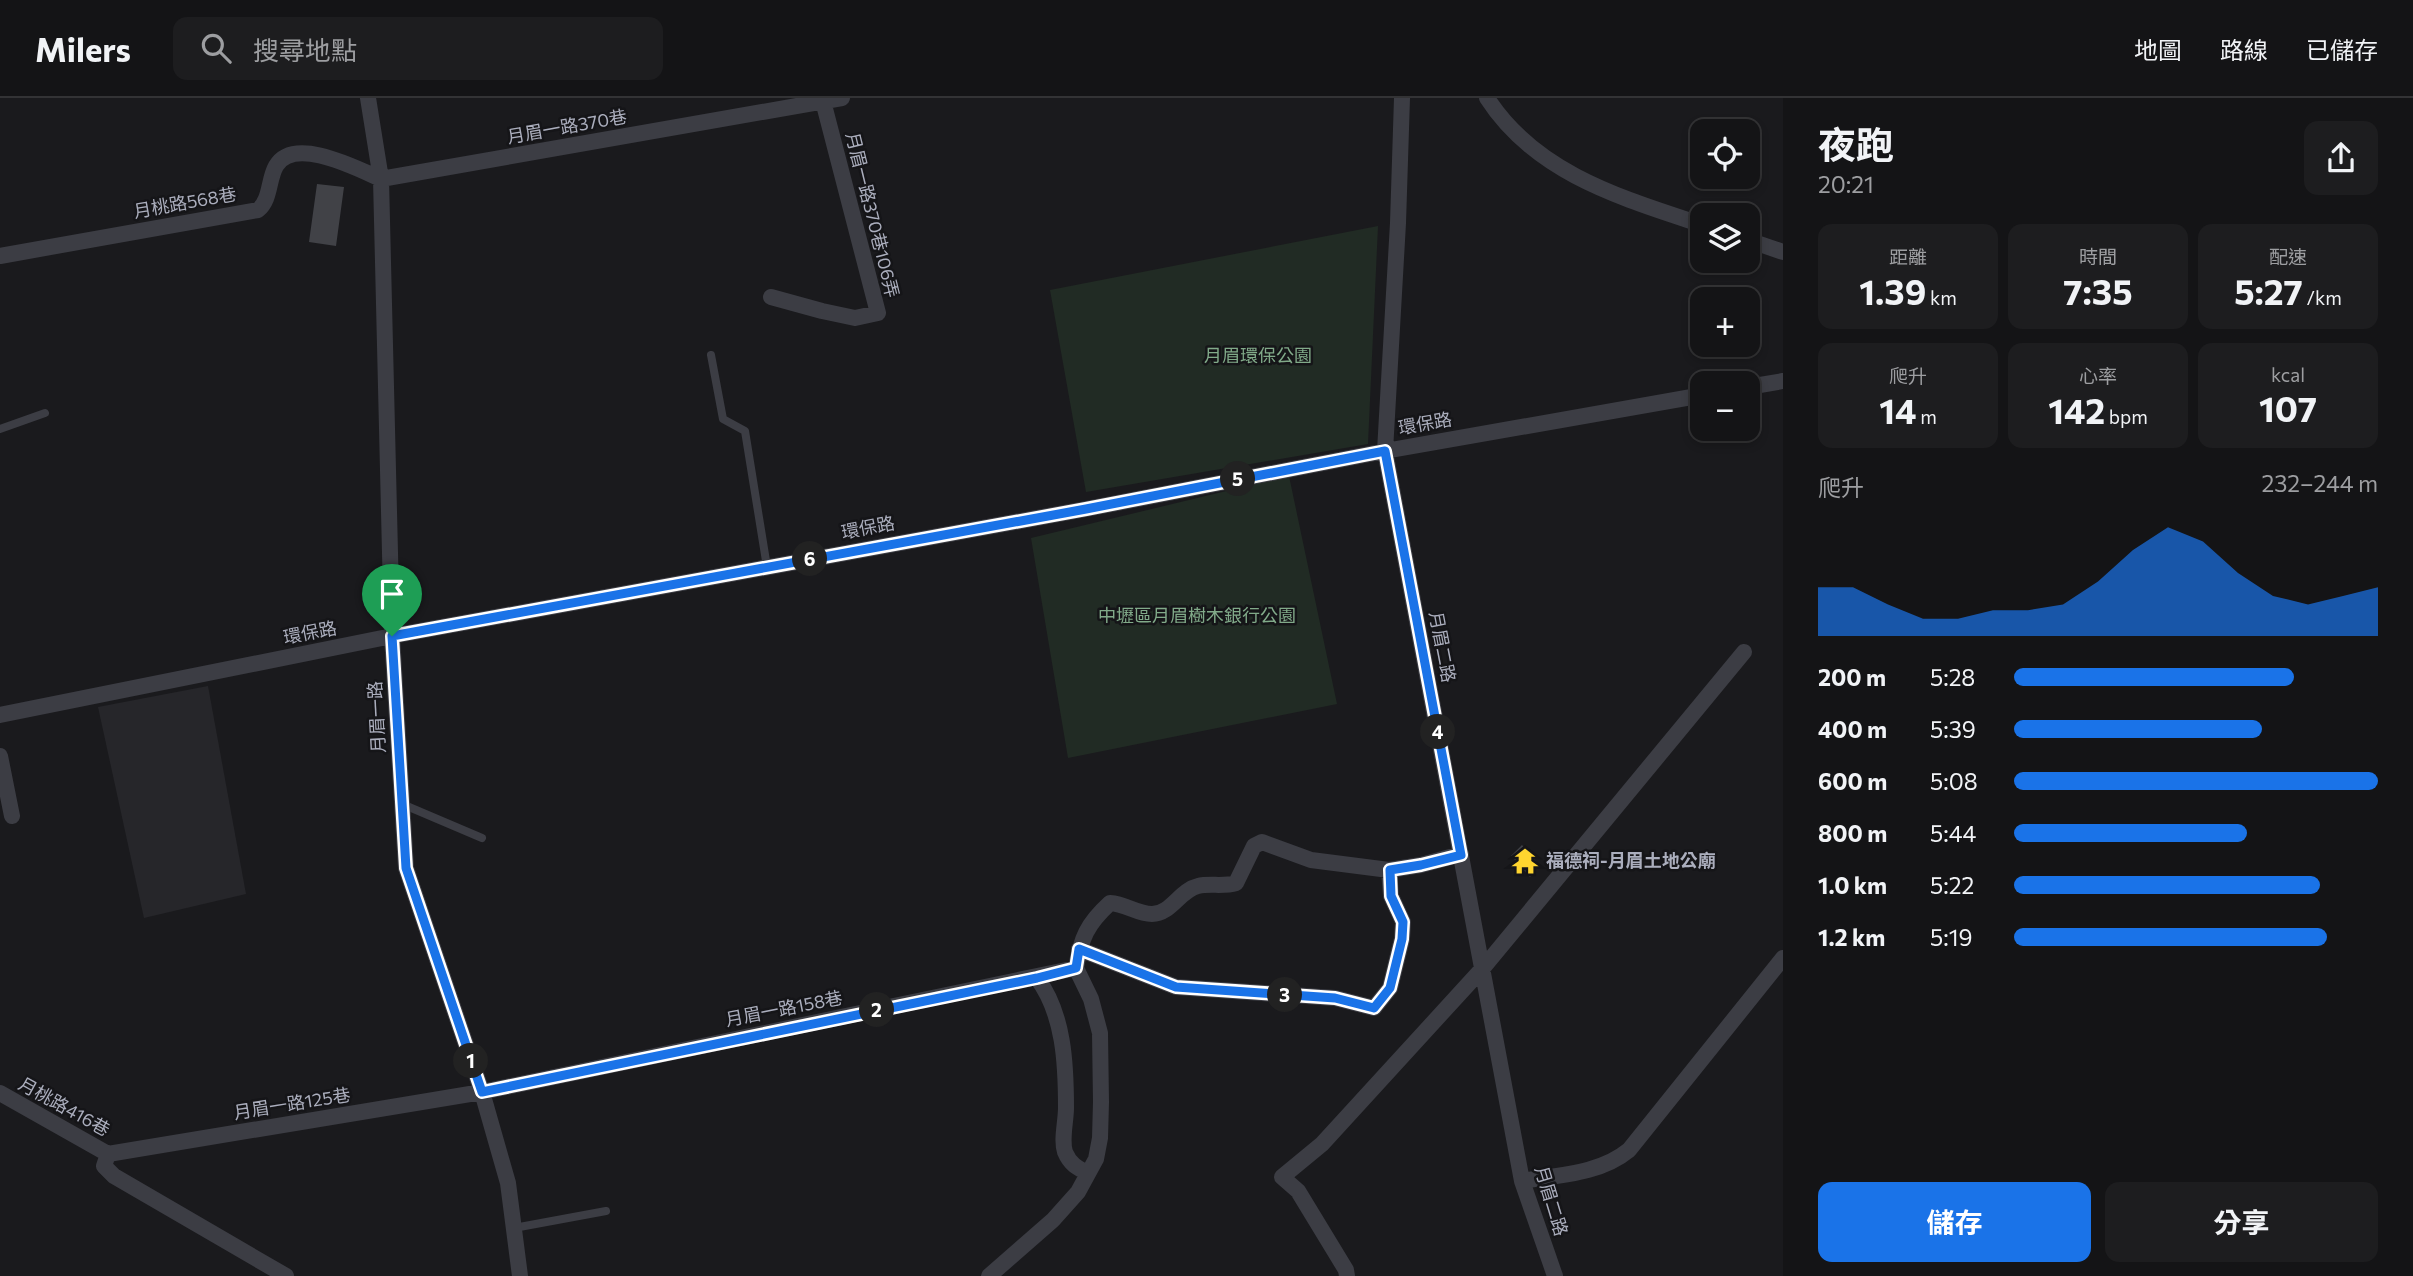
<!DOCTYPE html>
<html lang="zh-TW">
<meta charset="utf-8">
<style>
:root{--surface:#141416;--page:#1d1d1f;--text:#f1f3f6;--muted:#9d9ea1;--line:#333335;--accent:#1a73e8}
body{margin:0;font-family:Commissioner,"Noto Sans TC",sans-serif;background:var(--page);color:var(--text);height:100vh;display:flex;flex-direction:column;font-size:26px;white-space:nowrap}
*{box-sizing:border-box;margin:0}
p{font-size:23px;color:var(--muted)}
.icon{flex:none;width:38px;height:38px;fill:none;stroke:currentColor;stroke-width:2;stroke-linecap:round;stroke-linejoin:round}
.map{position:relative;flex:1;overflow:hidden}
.sheet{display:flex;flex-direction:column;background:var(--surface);width:630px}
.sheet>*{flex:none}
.controls{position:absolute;left:1690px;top:21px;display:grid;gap:14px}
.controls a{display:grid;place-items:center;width:70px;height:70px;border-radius:14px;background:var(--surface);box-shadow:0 4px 10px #0003,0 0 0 2px var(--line);font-size:35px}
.pin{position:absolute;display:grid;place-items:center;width:60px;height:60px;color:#fff;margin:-72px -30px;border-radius:50% 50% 50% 0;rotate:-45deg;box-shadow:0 0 7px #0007}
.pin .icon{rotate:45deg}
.km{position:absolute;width:35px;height:35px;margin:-18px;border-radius:50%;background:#222;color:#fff;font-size:19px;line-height:35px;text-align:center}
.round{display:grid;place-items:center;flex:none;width:74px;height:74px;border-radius:14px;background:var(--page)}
.headline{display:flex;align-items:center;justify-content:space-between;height:119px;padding:0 35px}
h1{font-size:38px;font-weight:700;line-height:52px}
.metrics{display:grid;grid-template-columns:repeat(3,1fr);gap:10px;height:119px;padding:7px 35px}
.metrics div{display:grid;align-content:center;border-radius:14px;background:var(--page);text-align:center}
.metrics b{font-size:35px;font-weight:700}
.metrics small{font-size:19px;font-weight:400}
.metrics p{font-size:19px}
.chart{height:196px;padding:14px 35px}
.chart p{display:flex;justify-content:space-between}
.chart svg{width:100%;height:126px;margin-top:7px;fill:var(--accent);opacity:.7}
.primary-button{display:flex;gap:14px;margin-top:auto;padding:14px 35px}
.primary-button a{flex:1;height:80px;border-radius:14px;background:var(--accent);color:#fff;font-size:28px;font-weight:700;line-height:80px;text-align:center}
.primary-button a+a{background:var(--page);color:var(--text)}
ul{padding:0 35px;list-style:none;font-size:23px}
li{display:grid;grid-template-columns:112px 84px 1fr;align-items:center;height:52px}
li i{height:18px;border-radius:9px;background:var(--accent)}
header{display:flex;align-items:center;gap:42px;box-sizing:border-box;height:98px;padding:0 35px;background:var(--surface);border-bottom:2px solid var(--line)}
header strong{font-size:33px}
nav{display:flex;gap:38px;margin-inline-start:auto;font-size:24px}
.search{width:490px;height:63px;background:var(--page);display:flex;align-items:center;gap:18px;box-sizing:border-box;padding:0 24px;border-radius:14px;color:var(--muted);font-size:26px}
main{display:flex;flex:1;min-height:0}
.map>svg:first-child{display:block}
</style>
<header>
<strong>Milers</strong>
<div class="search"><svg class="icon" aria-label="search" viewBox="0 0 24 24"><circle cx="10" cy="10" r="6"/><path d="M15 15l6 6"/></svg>搜尋地點</div>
<nav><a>地圖</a><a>路線</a><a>已儲存</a></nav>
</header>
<main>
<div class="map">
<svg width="1783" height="1178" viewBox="0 0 1783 1178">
<rect width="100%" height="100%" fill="#1a1a1d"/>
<!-- built -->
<path fill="#26262a" d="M208 588 246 796 144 820 98 609Z"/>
<!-- green -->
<path fill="#212b24" d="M1378 128 1368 346 1086 394 1050 192Z
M1289 378 1337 606 1068 660 1031 440Z"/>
<!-- building -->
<path fill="#414247" d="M317 86 344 89 336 148 309 144Z
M1522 747 1539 767 1530 779 1511 758Z"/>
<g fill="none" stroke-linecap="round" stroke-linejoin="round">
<!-- service -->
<path stroke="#3c3d44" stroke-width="8" d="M711 257 723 321 745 333 767 469
M0 331 45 315
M402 706 482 740
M514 1130 606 1113"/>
<!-- minor -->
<path stroke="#3c3d44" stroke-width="16" d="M368 0 381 81 392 538 406 770 482 994 508 1085 520 1178
M1402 0 1398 125 1385 353 1522 1083 1555 1178
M1487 0C1536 76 1622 100 1703 127
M1748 142 1783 154
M0 158 258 112C271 101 268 82 276 68 294 37 358 71 381 81L842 0
M771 199 822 213 855 220 878 215 823 3
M1748 289 1783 283
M0 617 392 538 1086 411 1385 353 1703 297
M0 658 12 718
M1079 851 1176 889 1335 900 1374 910 1390 890 1402 841 1403 824 1391 798 1389 772
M1037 880C1064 916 1066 966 1066 1010 1066 1023 1061 1042 1065 1054 1070 1066 1077 1070 1088 1075
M0 995 108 1056
M108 1056 482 994 1076 870C1081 840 1087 826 1110 805 1126 806 1137 816 1152 816 1171 816 1180 792 1198 788 1210 785 1223 789 1236 785L1254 748 1262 744 1311 762 1389 772 1421 767 1461 756
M108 1056 104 1068 114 1078 286 1178
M1522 1083C1559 1077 1600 1076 1629 1052L1783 860
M989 1178 1053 1122 1078 1094 1096 1061 1100 1040 1101 1004 1100 935 1091 901 1076 870
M1347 1178 1346 1172 1298 1093 1282 1079 1322 1046 1483 870 1744 554"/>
</g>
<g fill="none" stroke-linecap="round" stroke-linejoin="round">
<!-- route casing -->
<g stroke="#fff" stroke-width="14">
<path id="route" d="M1385 353 1461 757 1421 767 1390 772 1391 798 1403 824 1402 841 1390 890 1374 910 1335 900 1176 889 1079 851 1076 870 1037 880 482 994 406 770 392 538 1086 411Z"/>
</g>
<!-- route -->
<use href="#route" stroke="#1a73e8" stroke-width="9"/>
</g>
<!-- icons -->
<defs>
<g id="temple-bare" transform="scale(2.1)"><path d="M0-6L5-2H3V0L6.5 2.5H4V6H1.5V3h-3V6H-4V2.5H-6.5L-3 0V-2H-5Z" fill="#ffd52f" stroke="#151518" stroke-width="2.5" paint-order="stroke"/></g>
</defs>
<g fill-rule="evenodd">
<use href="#temple-bare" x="1525" y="763"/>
</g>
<g text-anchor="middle" stroke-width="5" stroke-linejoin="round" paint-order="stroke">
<!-- street labels -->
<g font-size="18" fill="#abaebd" stroke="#151518">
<text transform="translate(567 29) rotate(-10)" y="6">月眉一路370巷</text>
<text transform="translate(185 105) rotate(-10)" y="6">月桃路568巷</text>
<text transform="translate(872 117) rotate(76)" y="6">月眉一路370巷106弄</text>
<text transform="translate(1425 326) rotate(-10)" y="6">環保路</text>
<text transform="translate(868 430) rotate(-11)" y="6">環保路</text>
<text transform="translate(310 535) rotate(-11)" y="6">環保路</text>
<text transform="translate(1442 549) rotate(79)" y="6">月眉二路</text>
<text transform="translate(377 619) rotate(-93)" y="6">月眉一路</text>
<text transform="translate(784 911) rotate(-11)" y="6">月眉一路158巷</text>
<text transform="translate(292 1006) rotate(-9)" y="6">月眉一路125巷</text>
<text transform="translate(64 1009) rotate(29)" y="6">月桃路416巷</text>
<text transform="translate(1551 1103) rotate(73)" y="6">月眉二路</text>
</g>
<!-- park labels -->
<g font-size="18" fill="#81aa89" stroke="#151518">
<text x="1258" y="264">月眉環保公園</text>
<text x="1197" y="524">中壢區月眉樹木銀行公園</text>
</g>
<!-- poi labels -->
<g font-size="18" font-weight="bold" fill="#abaebd" stroke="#151518" text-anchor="start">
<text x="1546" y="769">福德祠-月眉土地公廟</text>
</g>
</g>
</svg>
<div class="controls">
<a><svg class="icon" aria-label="locate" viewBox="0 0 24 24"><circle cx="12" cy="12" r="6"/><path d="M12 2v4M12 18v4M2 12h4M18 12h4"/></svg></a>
<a><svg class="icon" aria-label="layers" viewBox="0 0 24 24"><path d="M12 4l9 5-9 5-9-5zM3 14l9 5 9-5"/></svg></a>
<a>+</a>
<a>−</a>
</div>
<div class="pin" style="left:392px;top:538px;background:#1e9e55"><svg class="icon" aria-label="arrive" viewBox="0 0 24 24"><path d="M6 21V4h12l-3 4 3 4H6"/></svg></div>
<b class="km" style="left:471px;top:963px">1</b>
<b class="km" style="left:877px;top:912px">2</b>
<b class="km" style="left:1285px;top:897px">3</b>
<b class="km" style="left:1438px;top:634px">4</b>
<b class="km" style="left:1238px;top:381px">5</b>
<b class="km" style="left:810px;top:461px">6</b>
</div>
<section class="sheet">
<div class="headline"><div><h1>夜跑</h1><p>20:21</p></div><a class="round"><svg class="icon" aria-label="share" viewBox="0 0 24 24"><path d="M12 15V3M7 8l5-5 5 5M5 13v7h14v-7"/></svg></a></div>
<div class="metrics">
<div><p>距離</p><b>1.39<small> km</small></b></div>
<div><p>時間</p><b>7:35</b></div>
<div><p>配速</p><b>5:27<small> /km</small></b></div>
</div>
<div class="metrics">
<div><p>爬升</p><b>14<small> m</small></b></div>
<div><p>心率</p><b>142<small> bpm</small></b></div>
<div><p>kcal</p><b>107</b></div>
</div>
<div class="chart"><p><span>爬升</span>232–244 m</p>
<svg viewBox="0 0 160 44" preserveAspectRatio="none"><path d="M0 44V27L10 27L20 33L30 38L40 38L50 35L60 35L70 33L80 25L90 14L100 6L110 11L120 22L130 30L140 33L150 30L160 27V44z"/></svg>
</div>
<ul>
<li><b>200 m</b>5:28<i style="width:77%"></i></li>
<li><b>400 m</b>5:39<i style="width:68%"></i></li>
<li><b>600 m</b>5:08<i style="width:100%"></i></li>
<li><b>800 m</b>5:44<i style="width:64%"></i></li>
<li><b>1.0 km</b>5:22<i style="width:84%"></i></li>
<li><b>1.2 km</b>5:19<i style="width:86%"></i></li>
</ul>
<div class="primary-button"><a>儲存</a><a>分享</a></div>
</section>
</main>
